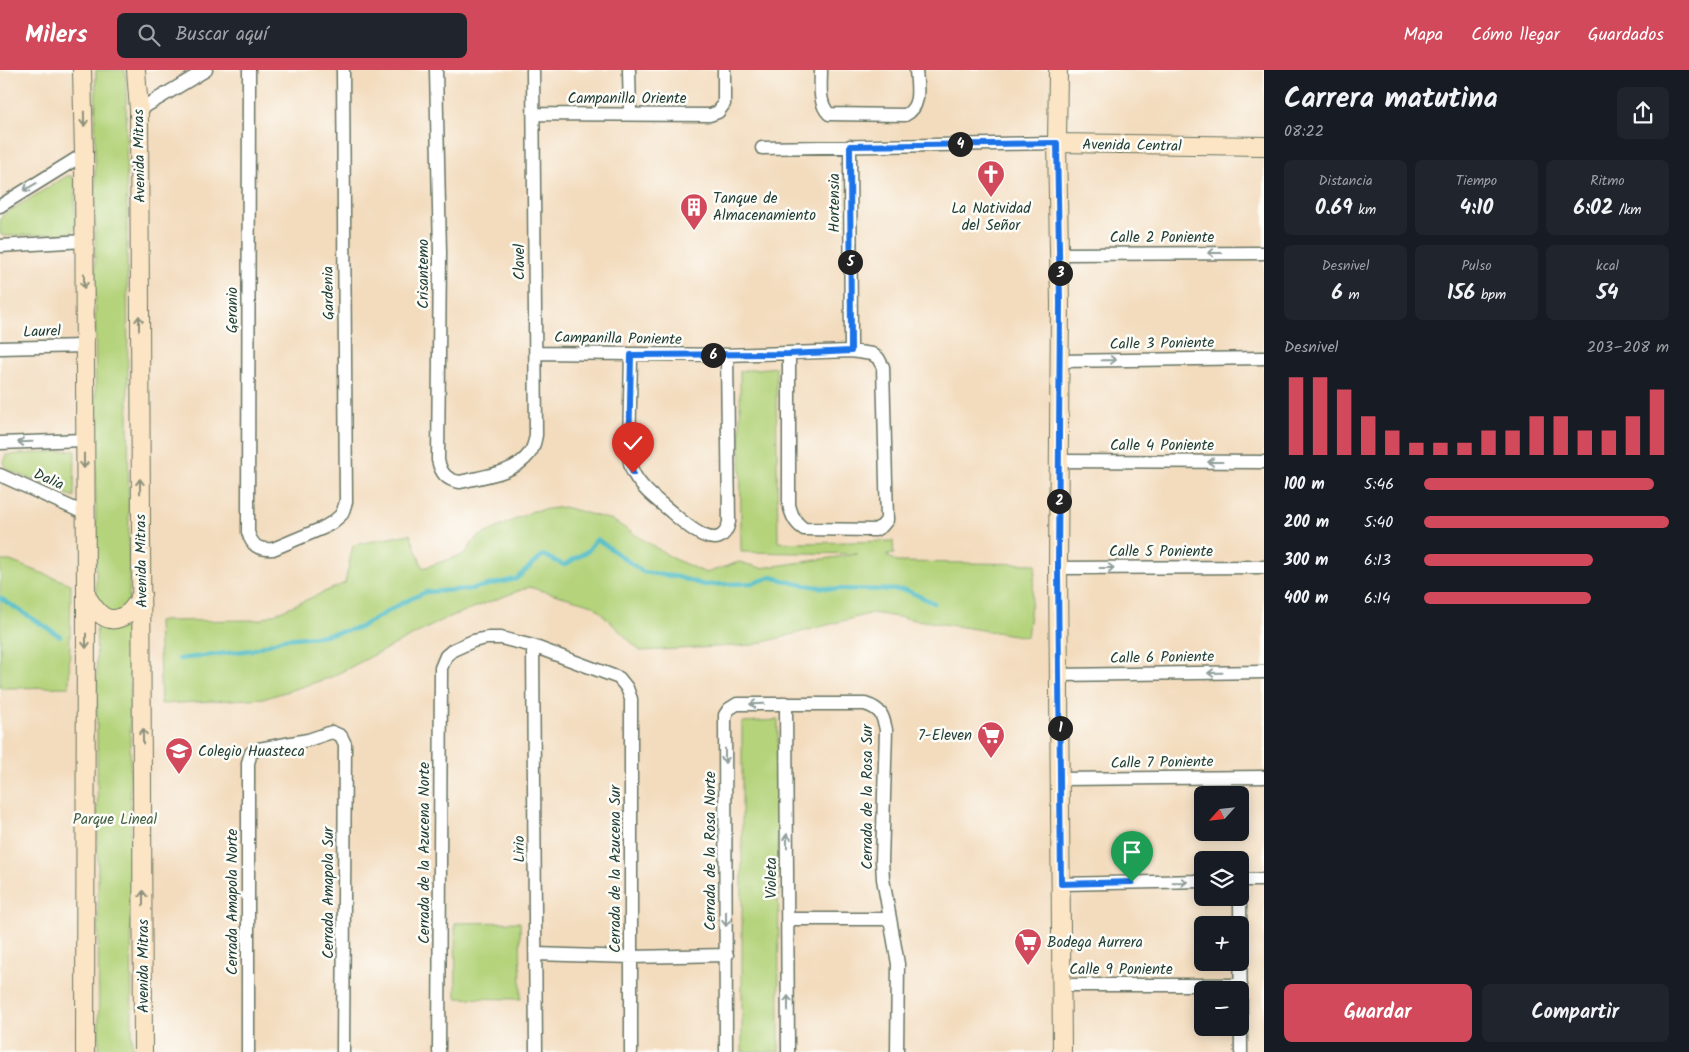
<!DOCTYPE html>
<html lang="es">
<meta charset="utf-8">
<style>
:root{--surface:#171b24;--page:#20242c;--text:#f1f3f6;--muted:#9ea1a6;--accent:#d1495b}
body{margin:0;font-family:Kalam,sans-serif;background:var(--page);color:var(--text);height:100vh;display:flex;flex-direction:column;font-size:19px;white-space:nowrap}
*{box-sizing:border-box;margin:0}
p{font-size:16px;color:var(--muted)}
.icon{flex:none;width:28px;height:28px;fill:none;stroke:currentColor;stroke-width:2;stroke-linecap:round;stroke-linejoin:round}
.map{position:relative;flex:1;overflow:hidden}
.side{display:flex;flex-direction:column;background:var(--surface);width:425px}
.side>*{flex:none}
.needle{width:32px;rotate:243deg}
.fabs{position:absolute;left:1194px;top:716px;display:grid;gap:10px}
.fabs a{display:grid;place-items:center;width:55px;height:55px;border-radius:8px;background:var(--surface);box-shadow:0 2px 12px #0003;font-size:25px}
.pin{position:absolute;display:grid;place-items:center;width:42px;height:42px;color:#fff;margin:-51px -21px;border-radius:50% 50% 50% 0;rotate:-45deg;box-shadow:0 0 5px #0007}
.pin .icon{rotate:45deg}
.km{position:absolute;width:25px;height:25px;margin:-12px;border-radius:50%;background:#222;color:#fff;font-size:14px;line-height:25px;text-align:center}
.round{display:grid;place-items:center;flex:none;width:52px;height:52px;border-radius:8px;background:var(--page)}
.overview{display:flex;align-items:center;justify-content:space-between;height:85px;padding:0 20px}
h1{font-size:28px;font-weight:700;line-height:38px}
.stats{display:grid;grid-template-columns:repeat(3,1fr);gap:8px;height:85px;padding:5px 20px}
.stats div{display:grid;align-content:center;border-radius:8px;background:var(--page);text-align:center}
.stats b{font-size:21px;font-weight:700}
.stats small{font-size:14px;font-weight:400}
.stats p{font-size:14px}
.chart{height:140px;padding:10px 20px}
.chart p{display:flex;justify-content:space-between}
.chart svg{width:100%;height:90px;margin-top:5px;stroke:var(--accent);stroke-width:6}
.button{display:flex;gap:10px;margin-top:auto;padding:10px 20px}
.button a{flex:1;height:58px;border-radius:8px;background:var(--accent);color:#fff;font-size:20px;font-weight:700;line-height:58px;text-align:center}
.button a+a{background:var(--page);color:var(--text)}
ul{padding:0 20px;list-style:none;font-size:16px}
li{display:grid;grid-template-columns:80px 60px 1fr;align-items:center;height:38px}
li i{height:12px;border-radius:6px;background:var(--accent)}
header{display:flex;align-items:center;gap:30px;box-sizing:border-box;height:70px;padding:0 25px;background:var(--accent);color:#fff}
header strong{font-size:24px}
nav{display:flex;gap:28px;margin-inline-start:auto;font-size:18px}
.search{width:350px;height:45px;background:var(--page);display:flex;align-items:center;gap:12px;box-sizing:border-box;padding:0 18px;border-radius:8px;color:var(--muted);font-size:19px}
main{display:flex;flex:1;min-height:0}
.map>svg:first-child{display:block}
</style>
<header>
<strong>Milers</strong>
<div class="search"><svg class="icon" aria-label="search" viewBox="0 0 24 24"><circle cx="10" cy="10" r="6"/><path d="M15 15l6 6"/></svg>Buscar aquí</div>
<nav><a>Mapa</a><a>Cómo llegar</a><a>Guardados</a></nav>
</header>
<main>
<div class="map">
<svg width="1264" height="982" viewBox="0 0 1264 982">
<rect width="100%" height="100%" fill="#fdfcf7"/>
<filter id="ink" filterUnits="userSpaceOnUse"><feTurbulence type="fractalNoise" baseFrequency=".02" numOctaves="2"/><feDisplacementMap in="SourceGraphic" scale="10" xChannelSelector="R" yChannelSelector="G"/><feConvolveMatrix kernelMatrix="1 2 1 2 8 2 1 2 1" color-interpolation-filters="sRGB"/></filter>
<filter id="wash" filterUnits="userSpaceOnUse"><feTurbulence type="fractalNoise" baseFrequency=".0096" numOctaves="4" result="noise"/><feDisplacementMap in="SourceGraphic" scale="20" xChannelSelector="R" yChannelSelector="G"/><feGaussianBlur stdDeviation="1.12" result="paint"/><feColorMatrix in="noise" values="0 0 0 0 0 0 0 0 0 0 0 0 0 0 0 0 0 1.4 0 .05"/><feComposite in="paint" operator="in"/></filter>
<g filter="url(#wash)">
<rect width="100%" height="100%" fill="#f3dcbe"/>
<!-- green -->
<path fill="#b4d37a" stroke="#6a8857" d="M96 0H125L126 8 132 982H99L96 505 95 80Z
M67 106H72L75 112V157L72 163 5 166 0 164V149L3 145Z
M776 297 778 472 804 473 893 471 894 484 886 485 897 492 1036 494 1027 567 872 543 753 575 640 581 593 535 529 517 447 548 329 608 266 628 161 634 158 551 260 550 345 513 353 475 410 464 423 498 465 484 476 468 533 441 564 437 612 450 674 489 706 503 739 492 761 498 858 484 741 482 740 301Z
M75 380 74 427 6 399 3 392 6 385Z
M0 491H10L71 514 69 617 0 618Z
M778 650 779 982H742V652Z
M520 852 521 929 456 928 455 853Z"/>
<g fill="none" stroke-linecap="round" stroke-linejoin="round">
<!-- stream -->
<path stroke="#4dbbc5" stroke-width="4.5" d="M0 528 60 566
M179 589 252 580 283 569 319 566 359 558 404 532 426 522 470 519 516 509 543 485 564 495 588 481 597 469 643 502 678 507 704 515 754 513 771 507 798 514 833 519 906 520 934 533"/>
</g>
</g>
<g filter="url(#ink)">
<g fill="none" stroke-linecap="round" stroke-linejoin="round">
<!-- street casing -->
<g stroke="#697564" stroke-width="15">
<path id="street" d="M249 0 248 462C252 476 258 480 273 479L323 458 333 452 342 444 346 432 343 0
M436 0 440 183 438 390C441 403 446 410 460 412 483 406 514 404 529 384 533 379 535 371 536 365L533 0
M629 0 630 44
M821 0C821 15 818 33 829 44L905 45C922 37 917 16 916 0
M139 40 206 0
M534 44 710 45 718 42 724 34V0
M850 76 851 281
M762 78 1057 73
M0 136 84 84
M0 176 84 171
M1060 184 1264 183
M0 278 84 276
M536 283 727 285 851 281 872 284 878 288 883 297 887 450 882 456 875 460 804 459C795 453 792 446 789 435V284
M631 285 629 381C629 389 630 397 634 404 642 419 657 430 669 440 683 452 721 489 729 452L727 285
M1060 291 1264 288
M0 373 84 370
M1060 391 1264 392
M0 405 84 443
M1058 498 1264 497
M533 576 536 982
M1059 605 1264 602
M786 633 788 982
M1060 709 1264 707
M1240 810H1264
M1061 814 1202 811
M1240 828 1241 982
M788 849H890
M536 884 631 887 727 885
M1062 915H1241
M248 982V693L251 683 259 679 308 670 332 662 341 666 345 674 343 982
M439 982 441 598 446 586 453 580 473 571 487 568H501L533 576 619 608 627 618 631 629V982
M726 982 725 645 729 639 737 634H865C881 639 883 645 886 660L882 791 883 809 898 894 897 982"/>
</g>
<!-- secondary casing -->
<g stroke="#697564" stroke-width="20">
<path id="secondary" d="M82 0 84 84 86 525 85 982
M136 0 139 40C140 354 143 668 143 982
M1058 0 1057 73 1060 233 1058 498 1062 982
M1057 73 1264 76
M86 525C95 541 108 559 128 543 134 539 138 530 142 524"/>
</g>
<!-- street -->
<use href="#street" stroke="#fff" stroke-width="12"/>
<!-- secondary -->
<use href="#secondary" stroke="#fce5c4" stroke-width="18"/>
</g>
<!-- one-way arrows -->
<defs><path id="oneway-shaft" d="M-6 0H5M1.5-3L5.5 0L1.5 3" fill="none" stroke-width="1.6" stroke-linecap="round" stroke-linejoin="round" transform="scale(1.25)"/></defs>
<g stroke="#8e917c">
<use href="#oneway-shaft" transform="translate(84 49) rotate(89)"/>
<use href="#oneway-shaft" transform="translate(84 211) rotate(90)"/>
<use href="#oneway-shaft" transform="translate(139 253) rotate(-90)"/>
<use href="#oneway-shaft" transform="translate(84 391) rotate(90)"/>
<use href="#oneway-shaft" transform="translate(140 416) rotate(-91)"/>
<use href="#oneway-shaft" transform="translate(86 571) rotate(90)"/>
<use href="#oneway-shaft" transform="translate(143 666) rotate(-90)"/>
<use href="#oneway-shaft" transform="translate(143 828) rotate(-90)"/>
</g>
<g stroke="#8f9e9a">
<use href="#oneway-shaft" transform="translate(30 117) rotate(149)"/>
<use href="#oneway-shaft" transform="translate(1215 183) rotate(180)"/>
<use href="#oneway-shaft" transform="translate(1109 290) rotate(-1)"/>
<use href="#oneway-shaft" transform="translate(25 372) rotate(178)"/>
<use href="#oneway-shaft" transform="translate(1215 392) rotate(-180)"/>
<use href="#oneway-shaft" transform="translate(1107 498)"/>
<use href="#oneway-shaft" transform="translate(1215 603) rotate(179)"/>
<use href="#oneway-shaft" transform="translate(757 634) rotate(178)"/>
<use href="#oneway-shaft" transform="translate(725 686) rotate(90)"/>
<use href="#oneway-shaft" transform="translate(787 771) rotate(-90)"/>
<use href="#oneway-shaft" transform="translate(1180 812) rotate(-1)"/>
<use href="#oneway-shaft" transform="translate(726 849) rotate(90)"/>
<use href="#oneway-shaft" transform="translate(788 933) rotate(-90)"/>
</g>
</g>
<g fill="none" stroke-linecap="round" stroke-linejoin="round" filter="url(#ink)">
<!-- route casing -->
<g stroke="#fff" stroke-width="10">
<path id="route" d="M633 403 629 392V382L631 285 789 284 851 281 850 76 1057 73 1060 233 1058 498 1061 814 1132 812"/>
</g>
<!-- route -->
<use href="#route" stroke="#1a73e8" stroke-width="6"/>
</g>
<!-- icons -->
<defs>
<g id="church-pin" transform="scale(1.4375)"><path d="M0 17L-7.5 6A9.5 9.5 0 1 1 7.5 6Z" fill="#d1495b" stroke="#fdfcf7"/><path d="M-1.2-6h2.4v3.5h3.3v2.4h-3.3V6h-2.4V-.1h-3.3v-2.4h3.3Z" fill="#fff"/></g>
<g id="building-pin" transform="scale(1.4375)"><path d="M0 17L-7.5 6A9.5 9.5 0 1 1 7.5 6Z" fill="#d1495b" stroke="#fdfcf7"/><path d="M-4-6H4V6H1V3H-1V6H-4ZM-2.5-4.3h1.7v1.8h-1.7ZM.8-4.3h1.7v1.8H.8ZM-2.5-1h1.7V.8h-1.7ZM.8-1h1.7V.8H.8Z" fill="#fff"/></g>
<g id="supermarket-pin" transform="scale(1.4375)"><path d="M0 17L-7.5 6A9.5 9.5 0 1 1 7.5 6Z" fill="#d1495b" stroke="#fdfcf7"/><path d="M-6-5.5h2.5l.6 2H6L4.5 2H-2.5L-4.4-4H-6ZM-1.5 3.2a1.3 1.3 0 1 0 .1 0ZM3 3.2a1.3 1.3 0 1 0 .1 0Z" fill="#fff"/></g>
<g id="school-pin" transform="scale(1.4375)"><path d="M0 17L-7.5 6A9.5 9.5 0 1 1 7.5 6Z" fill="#d1495b" stroke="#fdfcf7"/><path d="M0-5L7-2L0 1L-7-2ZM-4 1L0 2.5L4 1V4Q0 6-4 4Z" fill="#fff"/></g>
</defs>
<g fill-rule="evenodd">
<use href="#church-pin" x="991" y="104"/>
<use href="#building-pin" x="694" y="137"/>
<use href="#supermarket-pin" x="991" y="665"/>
<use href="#school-pin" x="179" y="681"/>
<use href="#supermarket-pin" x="1028" y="872"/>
</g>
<g text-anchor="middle" stroke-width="5" stroke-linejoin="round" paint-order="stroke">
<!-- street labels -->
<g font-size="15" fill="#1f3d34" stroke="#fdfcf7">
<text x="627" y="33">Campanilla Oriente</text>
<text transform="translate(1132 75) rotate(1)" y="5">Avenida Central</text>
<text transform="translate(139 86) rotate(-91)" y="5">Avenida Mitras</text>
<text transform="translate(834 133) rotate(-90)" y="5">Hortensia</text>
<text x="1162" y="172">Calle 2 Poniente</text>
<text transform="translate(519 192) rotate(-90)" y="5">Clavel</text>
<text transform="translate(423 204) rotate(-90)" y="5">Crisantemo</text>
<text transform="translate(328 223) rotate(-91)" y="5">Gardenia</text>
<text transform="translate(232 240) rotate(-90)" y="5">Geranio</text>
<text transform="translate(42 261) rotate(-2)" y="5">Laurel</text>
<text transform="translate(618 268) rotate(1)" y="5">Campanilla Poniente</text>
<text transform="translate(1162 273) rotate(-1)" y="5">Calle 3 Poniente</text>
<text x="1162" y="380">Calle 4 Poniente</text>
<text transform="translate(49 409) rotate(24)" y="5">Dalia</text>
<text x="1161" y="486">Calle 5 Poniente</text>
<text transform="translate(141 491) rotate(-91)" y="5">Avenida Mitras</text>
<text transform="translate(1162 587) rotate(-1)" y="5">Calle 6 Poniente</text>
<text transform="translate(1162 692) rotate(-1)" y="5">Calle 7 Poniente</text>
<text transform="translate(867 727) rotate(-90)" y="5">Cerrada de la Rosa Sur</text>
<text transform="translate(519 779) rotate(-91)" y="5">Lirio</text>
<text transform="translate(710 781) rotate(-90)" y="5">Cerrada de la Rosa Norte</text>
<text transform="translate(424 783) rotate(-90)" y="5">Cerrada de la Azucena Norte</text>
<text transform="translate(615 799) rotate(-90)" y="5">Cerrada de la Azucena Sur</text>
<text transform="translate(771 808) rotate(-90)" y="5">Violeta</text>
<text transform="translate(328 823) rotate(-90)" y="5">Cerrada Amapola Sur</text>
<text transform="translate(232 832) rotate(-90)" y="5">Cerrada Amapola Norte</text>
<text transform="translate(143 896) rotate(-90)" y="5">Avenida Mitras</text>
<text x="1121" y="904">Calle 9 Poniente</text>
</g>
<!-- poi labels -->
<g font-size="15" fill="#1f3d34" stroke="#fdfcf7" text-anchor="start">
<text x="713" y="133">Tanque de<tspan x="713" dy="17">Almacenamiento</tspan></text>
<text x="991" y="143" text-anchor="middle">La Natividad<tspan x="991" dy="17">del Señor</tspan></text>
<text x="972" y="670" text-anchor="end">7-Eleven</text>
<text x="198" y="686">Colegio Huasteca</text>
<text x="1047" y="877">Bodega Aurrera</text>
</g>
<!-- park labels -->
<g font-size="15" fill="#446246" stroke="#fdfcf7">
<text x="115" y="754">Parque Lineal</text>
</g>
</g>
</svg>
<div class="fabs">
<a><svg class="needle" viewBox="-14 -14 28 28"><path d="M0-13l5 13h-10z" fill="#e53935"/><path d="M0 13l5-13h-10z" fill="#9ea1a6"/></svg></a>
<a><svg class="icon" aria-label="layers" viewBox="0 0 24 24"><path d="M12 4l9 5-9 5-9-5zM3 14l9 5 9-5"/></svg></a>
<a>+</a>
<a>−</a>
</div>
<div class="pin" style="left:1132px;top:812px;background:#1e9e55"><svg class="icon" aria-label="arrive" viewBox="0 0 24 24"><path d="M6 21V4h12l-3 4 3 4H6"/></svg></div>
<div class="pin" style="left:633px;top:403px;background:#d93025"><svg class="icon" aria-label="check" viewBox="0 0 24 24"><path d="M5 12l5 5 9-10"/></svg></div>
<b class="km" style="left:1060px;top:658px">1</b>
<b class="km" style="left:1059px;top:431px">2</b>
<b class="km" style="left:1060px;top:203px">3</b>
<b class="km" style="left:960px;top:74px">4</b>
<b class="km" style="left:850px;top:192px">5</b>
<b class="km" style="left:713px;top:285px">6</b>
</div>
<section class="side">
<div class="overview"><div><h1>Carrera matutina</h1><p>08:22</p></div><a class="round"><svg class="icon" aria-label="share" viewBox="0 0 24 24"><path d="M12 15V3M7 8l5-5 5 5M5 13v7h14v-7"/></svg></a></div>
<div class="stats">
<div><p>Distancia</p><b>0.69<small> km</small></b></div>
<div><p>Tiempo</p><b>4:10</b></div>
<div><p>Ritmo</p><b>6:02<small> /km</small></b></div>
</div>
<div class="stats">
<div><p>Desnivel</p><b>6<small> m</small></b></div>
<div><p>Pulso</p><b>156<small> bpm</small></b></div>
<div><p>kcal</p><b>54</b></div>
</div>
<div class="chart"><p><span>Desnivel</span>203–208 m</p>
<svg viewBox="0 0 160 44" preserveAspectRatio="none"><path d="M5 44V6M15 44V6M25 44V12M35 44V25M45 44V32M55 44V38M65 44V38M75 44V38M85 44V32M95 44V32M105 44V25M115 44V25M125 44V32M135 44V32M145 44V25M155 44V12"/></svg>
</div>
<ul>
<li><b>100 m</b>5:46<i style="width:94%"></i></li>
<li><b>200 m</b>5:40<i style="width:100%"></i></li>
<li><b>300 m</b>6:13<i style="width:69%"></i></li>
<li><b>400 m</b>6:14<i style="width:68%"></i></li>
</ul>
<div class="button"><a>Guardar</a><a>Compartir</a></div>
</section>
</main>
